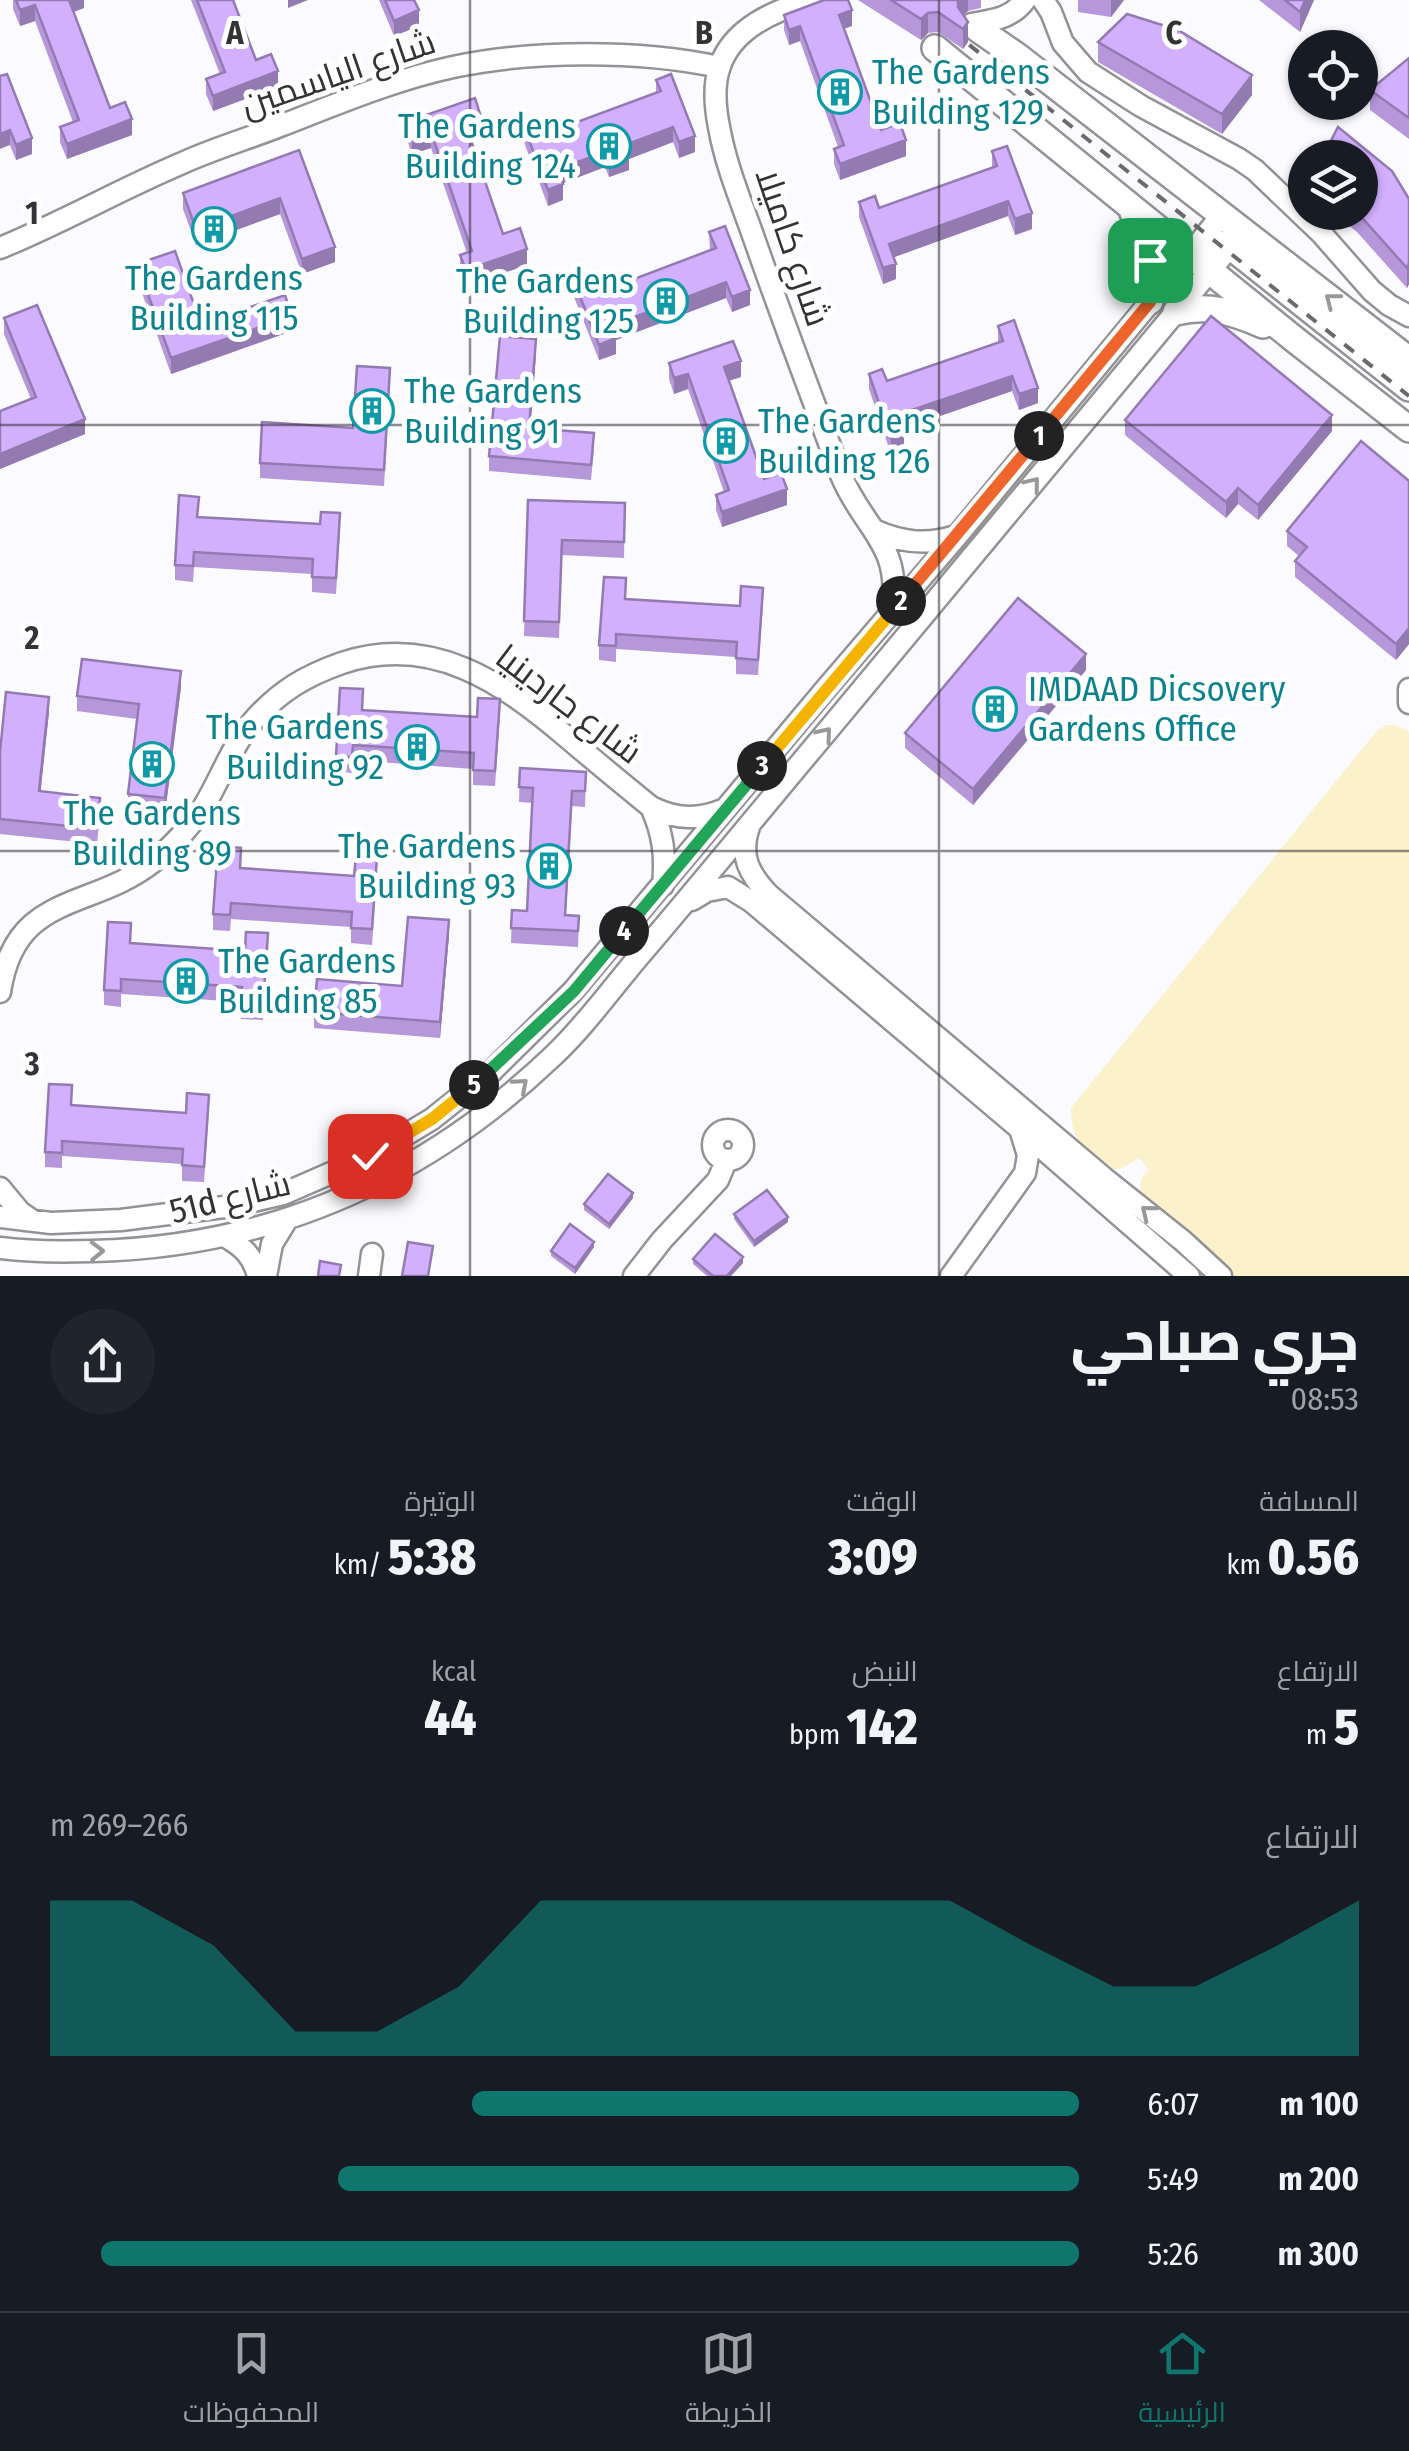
<!DOCTYPE html>
<html lang="ar">
<meta charset="utf-8">
<style>
:root{--surface:#171b24;--page:#20242c;--text:#f1f3f6;--muted:#9ea1a6;--line:#363941;--accent:#0f766e}
body{margin:0;font-family:"Fira Sans Condensed",Cairo,sans-serif;background:var(--page);color:var(--text);direction:rtl;height:100vh;display:flex;flex-direction:column;font-size:38px;white-space:nowrap}
*{box-sizing:border-box;margin:0}
p{font-size:32px;color:var(--muted)}
.icon{flex:none;width:55px;height:55px;fill:none;stroke:currentColor;stroke-width:2;stroke-linecap:round;stroke-linejoin:round}
.map{position:relative;height:1276px;overflow:hidden;direction:ltr}
.drawer{display:flex;flex-direction:column;background:var(--surface);flex:1}
.drawer>*{flex:none}
.tools{position:absolute;left:1288px;top:30px;display:grid;gap:20px}
.tools a{display:grid;place-items:center;width:90px;height:90px;border-radius:50%;background:var(--surface);box-shadow:0 2px 8px #0004;font-size:50px}
.pin{position:absolute;display:grid;place-items:center;width:85px;height:85px;color:#fff;margin:-42px;border-radius:20px;box-shadow:0 5px 15px #0006}
.km{position:absolute;width:50px;height:50px;margin:-25px;border-radius:50%;background:#222;color:#fff;font-size:28px;line-height:50px;text-align:center}
.round{display:grid;place-items:center;flex:none;width:105px;height:105px;border-radius:52px;background:var(--page)}
.head{display:flex;align-items:center;justify-content:space-between;height:170px;padding:0 50px}
h1{font-size:55px;font-weight:800;line-height:75px}
.metrics{display:grid;grid-template-columns:repeat(3,1fr);gap:15px;height:170px;padding:10px 50px}
.metrics div{display:grid;align-content:center}
.metrics b{font-size:50px;font-weight:800}
.metrics small{font-size:28px;font-weight:400}
.metrics p{font-size:28px}
.chart{height:280px;padding:20px 50px}
.chart p{display:flex;justify-content:space-between}
.chart svg{width:100%;height:180px;margin-top:10px;fill:var(--accent);opacity:.7}
ul{padding:0 50px;list-style:none;font-size:32px}
li{display:grid;grid-template-columns:160px 120px 1fr;align-items:center;height:75px}
li i{height:25px;border-radius:12px;background:var(--accent)}
.menu{display:flex;justify-content:space-around;align-items:center;height:140px;border-top:2px solid var(--line);background:var(--surface);font-size:28px;color:var(--muted)}
.menu a{display:grid;justify-items:center;gap:5px}
.menu .selected{color:var(--accent)}
.map>svg:first-child{display:block}
</style>
<div class="map">
<svg width="1409" height="1276" viewBox="0 0 1409 1276">
<rect width="100%" height="100%" fill="#fbfafe"/>
<!-- sand -->
<path fill="#fbf1cb" d="M1387 725H1396L1409 732V1276H1234L1144 1201C1139 1189 1138 1178 1149 1170L1139 1158C1131 1162 1125 1169 1116 1169 1107 1170 1101 1165 1094 1159 1077 1144 1071 1130 1071 1108L1371 738 1379 729Z"/>
<g fill="none" stroke-linecap="round" stroke-linejoin="round">
<!-- minor casing -->
<g stroke="#939296" stroke-width="25">
<path id="minor" d="M810 0C774 11 733 28 720 66 713 85 715 107 719 127 726 167 743 206 756 244 783 321 812 398 841 475 863 529 904 546 891 611
M1043 0 1051 12 1063 43 1088 72 1141 106 1239 159 1255 170 1321 233 1372 291 1389 305 1409 316
M971 24C993 20 1011 19 1025 0
M0 248C61 223 119 190 180 164 212 149 247 139 280 126 337 104 393 80 453 67 533 50 640 50 719 67
M876 531C903 543 928 545 956 536
M1409 689V703
M651 807C663 833 666 856 663 885
M749 827C739 856 749 874 769 895L1104 1178 1183 1241 1221 1276
M692 900 707 891 728 887 752 902 1019 1128 1189 1276
M0 992C15 891 91 911 153 862 173 846 190 827 204 806 221 778 232 745 254 720 280 691 305 676 342 663 433 633 503 683 569 739 596 762 624 785 651 807 677 820 699 820 725 809
M713 1145a15 15 0 1 1 30 0a15 15 0 1 1-30 0Z
M0 1188 20 1212 33 1221
M0 1217 51 1223 121 1220 232 1206 283 1194 370 1156 399 1139 432 1119 490 1073 573 991 824 691 957 536 1222 215
M226 1237C243 1247 253 1256 258 1276
M0 1248C31 1252 61 1252 92 1251 270 1247 424 1179 553 1056 585 1026 612 988 641 954 704 880 766 804 829 729 966 566 1102 402 1238 237
M266 1276 272 1244 286 1221
M369 1276 372 1254
M634 1276 662 1240 718 1180 726 1161
M951 1276 1025 1173 1028 1155 1020 1129"/>
</g>
<!-- major casing -->
<g stroke="#939296" stroke-width="30">
<path id="major" d="M978 29 1017 56 1409 360
M935 48 1294 339 1409 429
M1133 213C1149 241 1153 270 1150 301
M1190 254C1202 243 1215 241 1230 246L1409 388
M1176 312C1209 304 1233 312 1263 325"/>
</g>
<!-- minor -->
<use href="#minor" stroke="#fff" stroke-width="20"/>
<!-- major -->
<use href="#major" stroke="#fff" stroke-width="25"/>
<!-- rail -->
<path stroke="#6a696c" stroke-width="4" stroke-dasharray="12 12" stroke-linecap="butt" d="M913 0 1409 396"/>
</g>
<!-- wall -->
<path fill="#b597da" d="M13 0H84V8L73 12 110 108 132 135 67 159 60 142V127L73 122 35 21 20 26 13 9Z
M191 0H233L256 60 278 87 213 111 206 94V79L220 74Z
M379 0H414L419 26 394 36Z
M858 0H981V8L968 11 963 14 968 42 963 49 938 32 928 33 921 40Z
M1078 0H1124L1111 17 1078 12Z
M1259 0H1314L1300 32Z
M784 15 852 26 844 29 881 130 906 156 840 180 834 164V149L838 147 800 41 789 45 784 30Z
M1098 42 1252 95 1222 134 1098 62Z
M1409 58V139L1370 110V90Z
M0 76 32 154 16 160 10 145Z
M656 80 695 152 679 158 673 142 629 159V170L609 177 605 167 563 183V200L548 206 524 142V127L545 134 656 93Z
M406 122 480 130 469 134 503 234 527 265 466 286 460 271V255L467 253 431 148 412 154 406 137Z
M299 150 335 262 302 274 280 214 196 245 183 209V193Z
M992 151 1032 229 1015 235 1008 216 894 257 896 279 883 284 859 217V202L879 208 992 168Z
M1409 199V284L1407 288 1357 232 1332 212H1360Z
M709 232 750 305 732 312 726 298 616 340V354L599 360 574 297V281L600 292 710 250Z
M137 264 201 324 292 331 171 374 137 279Z
M4 318 85 434 0 469V411L31 399 4 334Z
M998 326 1038 403 1019 410 1012 391 902 429 904 449 891 454 869 389V374L887 381 998 343Z
M536 354 530 428 594 449 591 480 489 471V456Z
M669 363 741 377 729 381 764 479 787 505 722 527 716 510V495L724 492 688 389 674 394 669 379Z
M390 384 384 486 260 478V463L353 428Z
M1125 420 1332 431 1258 520 1238 504 1226 518 1125 435Z
M1409 481V644L1396 660 1295 577V561L1299 556 1287 546V531Z
M528 500 625 503 624 558 562 555 559 638 524 636Z
M198 517 340 529 336 594 312 592V574L194 567 193 582 175 580V565Z
M626 599 740 606 763 603 758 675 736 674V657L616 649V662L599 660V645Z
M1086 670 973 805 905 748V733Z
M181 687 165 814 128 809V794L137 719 77 711V696Z
M363 710 477 717 500 714 495 786 473 785V769L353 760 352 773 336 771V756Z
M49 712 40 792 100 813 97 844 0 834V752Z
M520 768 586 772 585 807 572 806 566 915 579 916 578 947 511 943 512 910 527 911 533 803 519 802Z
M241 868 354 876 377 873 372 945 351 943V927L231 919 230 931 213 930V914Z
M449 935 440 1038 314 1028V1012L402 986Z
M131 944 245 951 268 948 263 1020 241 1019V1002L121 994V1007L104 1005V990Z
M72 1105 186 1113 209 1110 204 1182 182 1181V1164L62 1156V1168L45 1167V1152Z
M633 1198 609 1229 584 1210V1204Z
M734 1214 788 1222 754 1247 734 1219Z
M594 1247 575 1274 551 1256V1251Z
M693 1259 743 1263 731 1276H707L693 1264Z"/>
<!-- shaded-wall -->
<path fill="#937bb2" d="M68 0H84V8L68 14Z
M288 0H308L288 8Z
M958 0H968V11L959 18 958 27Z
M1111 0H1124L1111 17Z
M1305 0H1314L1300 32V12Z
M35 5V21L20 26V10Z
M419 10V26L394 36V21Z
M852 10V26L839 30V15Z
M928 13V33L921 40V19Z
M968 22V42L963 49V29Z
M800 26V41L789 45V30Z
M278 71V87L213 111V96Z
M1252 75V95L1222 134V114Z
M480 114V130L464 135V120Z
M132 119V135L67 159V144Z
M673 127V142L629 159V170L609 177V162L625 145Z
M10 130V145L0 149V134Z
M431 132V148L412 154V139Z
M695 136V152L679 158V142Z
M32 138V154L16 160V145Z
M906 140V156L840 180V164Z
M605 152V167L558 185V169Z
M563 184V200L548 206V190Z
M280 198V214L196 245V229Z
M1008 201V216L889 259V244Z
M1032 213V229L1015 235V219Z
M335 247V262L302 274V259Z
M527 249V265L466 286V270Z
M1409 263V284L1407 288V268Z
M896 264V279L883 284V268Z
M726 282V298L616 340V354L599 360V345L611 326Z
M750 290V305L732 312V297Z
M292 316V331L171 374V358Z
M536 339V354L529 443V428Z
M741 361V377L724 382V367Z
M688 374V389L674 394V378Z
M1012 376V391L897 431V415Z
M1038 388V403L1019 410V394Z
M1332 415V431L1258 520V505Z
M85 419V434L0 469V454Z
M904 434V449L891 454V438Z
M1238 488V504L1226 518V502Z
M787 489V505L722 527V512Z
M1409 628V644L1396 660V644Z
M1086 654V670L973 805V789Z
M181 671V687L165 814V798Z
M49 697V712L39 807V791Z
M449 920V935L440 1038V1022Z
M633 1193V1198L609 1229V1224Z
M788 1217V1222L754 1247V1241Z
M594 1242V1247L575 1274V1268Z
M743 1257V1263L731 1276H727Z"/>
<!-- building -->
<path fill="#d2b0fe" stroke="#937bb2" stroke-width="2.5" d="M16 0H69L110 108 125 102 132 119 67 144 60 127 79 120 35 5 20 10Z
M197 0H233L256 60 271 54 278 71 213 96 206 79 225 72Z
M385 0H414L419 10 394 21Z
M824 0H848L852 10 839 15 881 130 900 123 906 140 840 164 834 149 844 145 800 26 789 30 784 15Z
M891 0H958V7L968 22 963 29 938 12 928 13 921 19Z
M1285 0H1305L1300 12Z
M1127 14 1178 30 1252 75 1222 114 1098 42Z
M1409 58V118L1370 90Z
M7 74 32 138 16 145 10 130 0 134V76Z
M671 74 695 136 679 142 673 127 625 145 629 155 609 162 605 152 558 169 563 184 548 190 524 127 540 121 545 134 661 91 656 80Z
M475 98 480 114 464 120 503 234 520 228 527 249 466 270 460 255 472 251 431 132 412 139 406 122Z
M1338 127 1392 171 1409 199V263L1407 268 1357 212H1360V158H1322Z
M1007 146 1032 213 1015 219 1008 201 889 244 896 264 883 268 859 202 875 196 879 208 997 166 992 151Z
M299 150 335 247 302 259 280 198 196 229 183 193Z
M725 226 750 290 732 297 726 282 611 326 616 338 599 345 574 281 593 274 600 292 716 248 709 232Z
M175 251 201 324 285 295 292 316 171 358 137 264Z
M37 305 85 419 0 454V411L36 397 4 318Z
M1211 316 1332 415 1258 505 1238 488 1226 502 1125 420Z
M1014 320 1038 388 1019 394 1012 376 897 415 904 434 891 438 869 374 882 369 887 381 1003 341 998 326Z
M500 336 536 339 529 428 594 433 591 465 489 456Z
M733 341 741 361 724 367 764 479 781 473 787 489 722 512 716 495 729 490 688 374 674 378 669 363Z
M357 366 390 368 384 470 260 463 262 422 353 428Z
M1361 441 1409 481V628L1396 644 1295 561 1307 547 1287 531Z
M179 495 199 497 197 517 320 524 321 512 340 513 336 578 312 577 313 559 194 552 193 566 175 565Z
M528 500 625 503 624 542 562 540 559 622 524 621Z
M604 577 626 578 625 599 740 606 741 586 763 588 758 660 736 658 737 642 616 634V646L599 645Z
M1018 598 1086 654 973 789 905 733Z
M82 659 181 671 165 798 128 794 139 704 77 696Z
M340 688 363 689 362 710 477 717 478 698 500 699 495 771 473 770 474 753 353 745 352 757 336 756Z
M6 692 49 697 39 791 100 798 97 829 0 819V752Z
M520 768 586 772 585 791H572L565 915 579 916 578 931 511 928 512 910 527 911 533 788 519 787Z
M218 846 241 848 240 868 354 876 356 856 377 857 372 929 351 928 352 912 231 903 230 915 213 914Z
M408 917 449 920 440 1022 314 1012 317 979 402 986Z
M108 922 131 923 130 943 245 951 246 932 268 933 263 1005 241 1004 242 987 121 979V991L104 990Z
M49 1084 72 1085 71 1105 186 1113 187 1093 209 1095 204 1167 182 1165 183 1149 62 1141V1153L45 1152Z
M608 1174 633 1193 609 1224 584 1204Z
M767 1190 788 1217 754 1241 734 1214Z
M570 1224 594 1242 575 1268 551 1251Z
M715 1234 743 1257 727 1276H713L693 1259Z
M408 1242 433 1246 428 1276H402Z
M320 1261 341 1265 339 1276H318Z"/>
<!-- one-way arrows -->
<defs><path id="oneway-chevron" d="M-2-3.5L2.5 0L-2 3.5" fill="none" stroke-width="1.6" stroke-linecap="round" stroke-linejoin="round" transform="scale(2.5)"/></defs>
<g stroke="#99989a">
<use href="#oneway-chevron" transform="translate(1332 300) rotate(-142)"/>
<use href="#oneway-chevron" transform="translate(1033 484) rotate(-51)"/>
<use href="#oneway-chevron" transform="translate(825 734) rotate(-50)"/>
<use href="#oneway-chevron" transform="translate(521 1085) rotate(-41)"/>
<use href="#oneway-chevron" transform="translate(1148 1212) rotate(-141)"/>
<use href="#oneway-chevron" transform="translate(97 1251) rotate(-1)"/>
</g>
<g fill="none" stroke-linecap="round" stroke-linejoin="round">
<!-- split-1 casing -->
<g stroke="#fff" stroke-width="20">
<path id="split-1" d="M1039 436 1150 302V260"/>
</g>
<!-- split-2 casing -->
<g stroke="#fff" stroke-width="20">
<path id="split-2" d="M901 601 1039 436"/>
</g>
<!-- split-3 casing -->
<g stroke="#fff" stroke-width="20">
<path id="split-3" d="M762 766 901 601"/>
</g>
<!-- split-4 casing -->
<g stroke="#fff" stroke-width="20">
<path id="split-4" d="M624 931 762 766"/>
</g>
<!-- split-5 casing -->
<g stroke="#fff" stroke-width="20">
<path id="split-5" d="M474 1085 574 991 624 931"/>
</g>
<!-- split-6 casing -->
<g stroke="#fff" stroke-width="20">
<path id="split-6" d="M370 1156 432 1119 474 1085"/>
</g>
<!-- split-1 -->
<use href="#split-1" stroke="#f0652b" stroke-width="12"/>
<!-- split-2 -->
<use href="#split-2" stroke="#f0652b" stroke-width="12"/>
<!-- split-3 -->
<use href="#split-3" stroke="#f5b400" stroke-width="12"/>
<!-- split-4 -->
<use href="#split-4" stroke="#22a559" stroke-width="12"/>
<!-- split-5 -->
<use href="#split-5" stroke="#22a559" stroke-width="12"/>
<!-- split-6 -->
<use href="#split-6" stroke="#f5b400" stroke-width="12"/>
</g>
<!-- grid -->
<path fill="none" stroke="#333234" stroke-width="2.5" stroke-opacity="0.55" d="M470 0V1276M939 0V1276M0 425H1409M0 851H1409"/>
<!-- icons -->
<defs>
<g id="building-ring" transform="scale(2.25)"><circle r="9.5" fill="#fff" stroke="#0f9aa8" stroke-width="1.5"/><path d="M-4-6H4V6H1V3H-1V6H-4ZM-2.5-4.3h1.7v1.8h-1.7ZM.8-4.3h1.7v1.8H.8ZM-2.5-1h1.7V.8h-1.7ZM.8-1h1.7V.8H.8Z" fill="#0f9aa8"/></g>
</defs>
<g fill-rule="evenodd">
<use href="#building-ring" x="840" y="92"/>
<use href="#building-ring" x="609" y="146"/>
<use href="#building-ring" x="214" y="229"/>
<use href="#building-ring" x="666" y="301"/>
<use href="#building-ring" x="372" y="411"/>
<use href="#building-ring" x="726" y="441"/>
<use href="#building-ring" x="995" y="709"/>
<use href="#building-ring" x="417" y="747"/>
<use href="#building-ring" x="152" y="764"/>
<use href="#building-ring" x="549" y="866"/>
<use href="#building-ring" x="186" y="981"/>
</g>
<g text-anchor="middle" stroke-width="10" stroke-linejoin="round" paint-order="stroke">
<!-- culture labels -->
<g font-size="35" fill="#0d838f" stroke="#fff" text-anchor="start">
<text x="872" y="84">The Gardens<tspan x="872" dy="40">Building 129</tspan></text>
<text x="576" y="138" text-anchor="end">The Gardens<tspan x="576" dy="40">Building 124</tspan></text>
<text x="214" y="290" text-anchor="middle">The Gardens<tspan x="214" dy="40">Building 115</tspan></text>
<text x="634" y="293" text-anchor="end">The Gardens<tspan x="634" dy="40">Building 125</tspan></text>
<text x="404" y="403">The Gardens<tspan x="404" dy="40">Building 91</tspan></text>
<text x="758" y="433">The Gardens<tspan x="758" dy="40">Building 126</tspan></text>
<text x="1028" y="701">IMDAAD Dicsovery<tspan x="1028" dy="40">Gardens Office</tspan></text>
<text x="384" y="739" text-anchor="end">The Gardens<tspan x="384" dy="40">Building 92</tspan></text>
<text x="152" y="825" text-anchor="middle">The Gardens<tspan x="152" dy="40">Building 89</tspan></text>
<text x="516" y="858" text-anchor="end">The Gardens<tspan x="516" dy="40">Building 93</tspan></text>
<text x="218" y="973">The Gardens<tspan x="218" dy="40">Building 85</tspan></text>
</g>
<!-- street labels -->
<g font-size="35" fill="#333234" stroke="#fff">
<text transform="translate(338 73) rotate(-19)" y="12">شارع الياسمين</text>
<text transform="translate(793 247) rotate(71)" y="12">شارع كاميلا</text>
<text transform="translate(569 704) rotate(37)" y="12">شارع جاردينيا</text>
<text transform="translate(230 1197) rotate(-14)" y="12">51d شارع</text>
</g>
</g>
<g font-size="32" text-anchor="middle" font-weight="bold" fill="#333234" stroke="#fff" stroke-width="10" stroke-linejoin="round" paint-order="stroke">
<text x="235" y="44">A</text>
<text x="704" y="44">B</text>
<text x="1174" y="44">C</text>
<text x="32" y="224">1</text>
<text x="32" y="649">2</text>
<text x="32" y="1075">3</text>
</g>
</svg>
<div class="tools">
<a><svg class="icon" aria-label="locate" viewBox="0 0 24 24"><circle cx="12" cy="12" r="6"/><path d="M12 2v4M12 18v4M2 12h4M18 12h4"/></svg></a>
<a><svg class="icon" aria-label="layers" viewBox="0 0 24 24"><path d="M12 4l9 5-9 5-9-5zM3 14l9 5 9-5"/></svg></a>
</div>
<div class="pin" style="left:1150px;top:260px;background:#1e9e55"><svg class="icon" aria-label="arrive" viewBox="0 0 24 24"><path d="M6 21V4h12l-3 4 3 4H6"/></svg></div>
<div class="pin" style="left:370px;top:1156px;background:#d93025"><svg class="icon" aria-label="check" viewBox="0 0 24 24"><path d="M5 12l5 5 9-10"/></svg></div>
<b class="km" style="left:1039px;top:436px">1</b>
<b class="km" style="left:901px;top:601px">2</b>
<b class="km" style="left:762px;top:766px">3</b>
<b class="km" style="left:624px;top:931px">4</b>
<b class="km" style="left:474px;top:1085px">5</b>
</div>
<section class="drawer">
<div class="head"><div><h1>جري صباحي</h1><p>08:53</p></div><a class="round"><svg class="icon" aria-label="share" viewBox="0 0 24 24"><path d="M12 15V3M7 8l5-5 5 5M5 13v7h14v-7"/></svg></a></div>
<div class="metrics">
<div><p>المسافة</p><b>0.56<small> km</small></b></div>
<div><p>الوقت</p><b>3:09</b></div>
<div><p>الوتيرة</p><b>5:38<small> /km</small></b></div>
</div>
<div class="metrics">
<div><p>الارتفاع</p><b>5<small> m</small></b></div>
<div><p>النبض</p><b>142<small> bpm</small></b></div>
<div><p>kcal</p><b>44</b></div>
</div>
<div class="chart"><p><span>الارتفاع</span>266–269 m</p>
<svg viewBox="0 0 160 44" preserveAspectRatio="none"><path d="M0 44V6L10 6L20 17L30 38L40 38L50 27L60 6L70 6L80 6L90 6L100 6L110 6L120 17L130 27L140 27L150 17L160 6V44z"/></svg>
</div>
<ul>
<li><b>100 m</b>6:07<i style="width:59%"></i></li>
<li><b>200 m</b>5:49<i style="width:72%"></i></li>
<li><b>300 m</b>5:26<i style="width:95%"></i></li>
</ul>
</section>
<nav class="menu">
<a class="selected"><svg class="icon" aria-label="home" viewBox="0 0 24 24"><path d="M3 11l9-7 9 7M6 9v11h12V9"/></svg>الرئيسية</a>
<a><svg class="icon" aria-label="map" viewBox="0 0 24 24"><path d="M3 6l6-2 6 2 6-2v14l-6 2-6-2-6 2zM9 4v14M15 6v14"/></svg>الخريطة</a>
<a><svg class="icon" aria-label="saved" viewBox="0 0 24 24"><path d="M7 4h10v16l-5-4-5 4z"/></svg>المحفوظات</a>
</nav>
